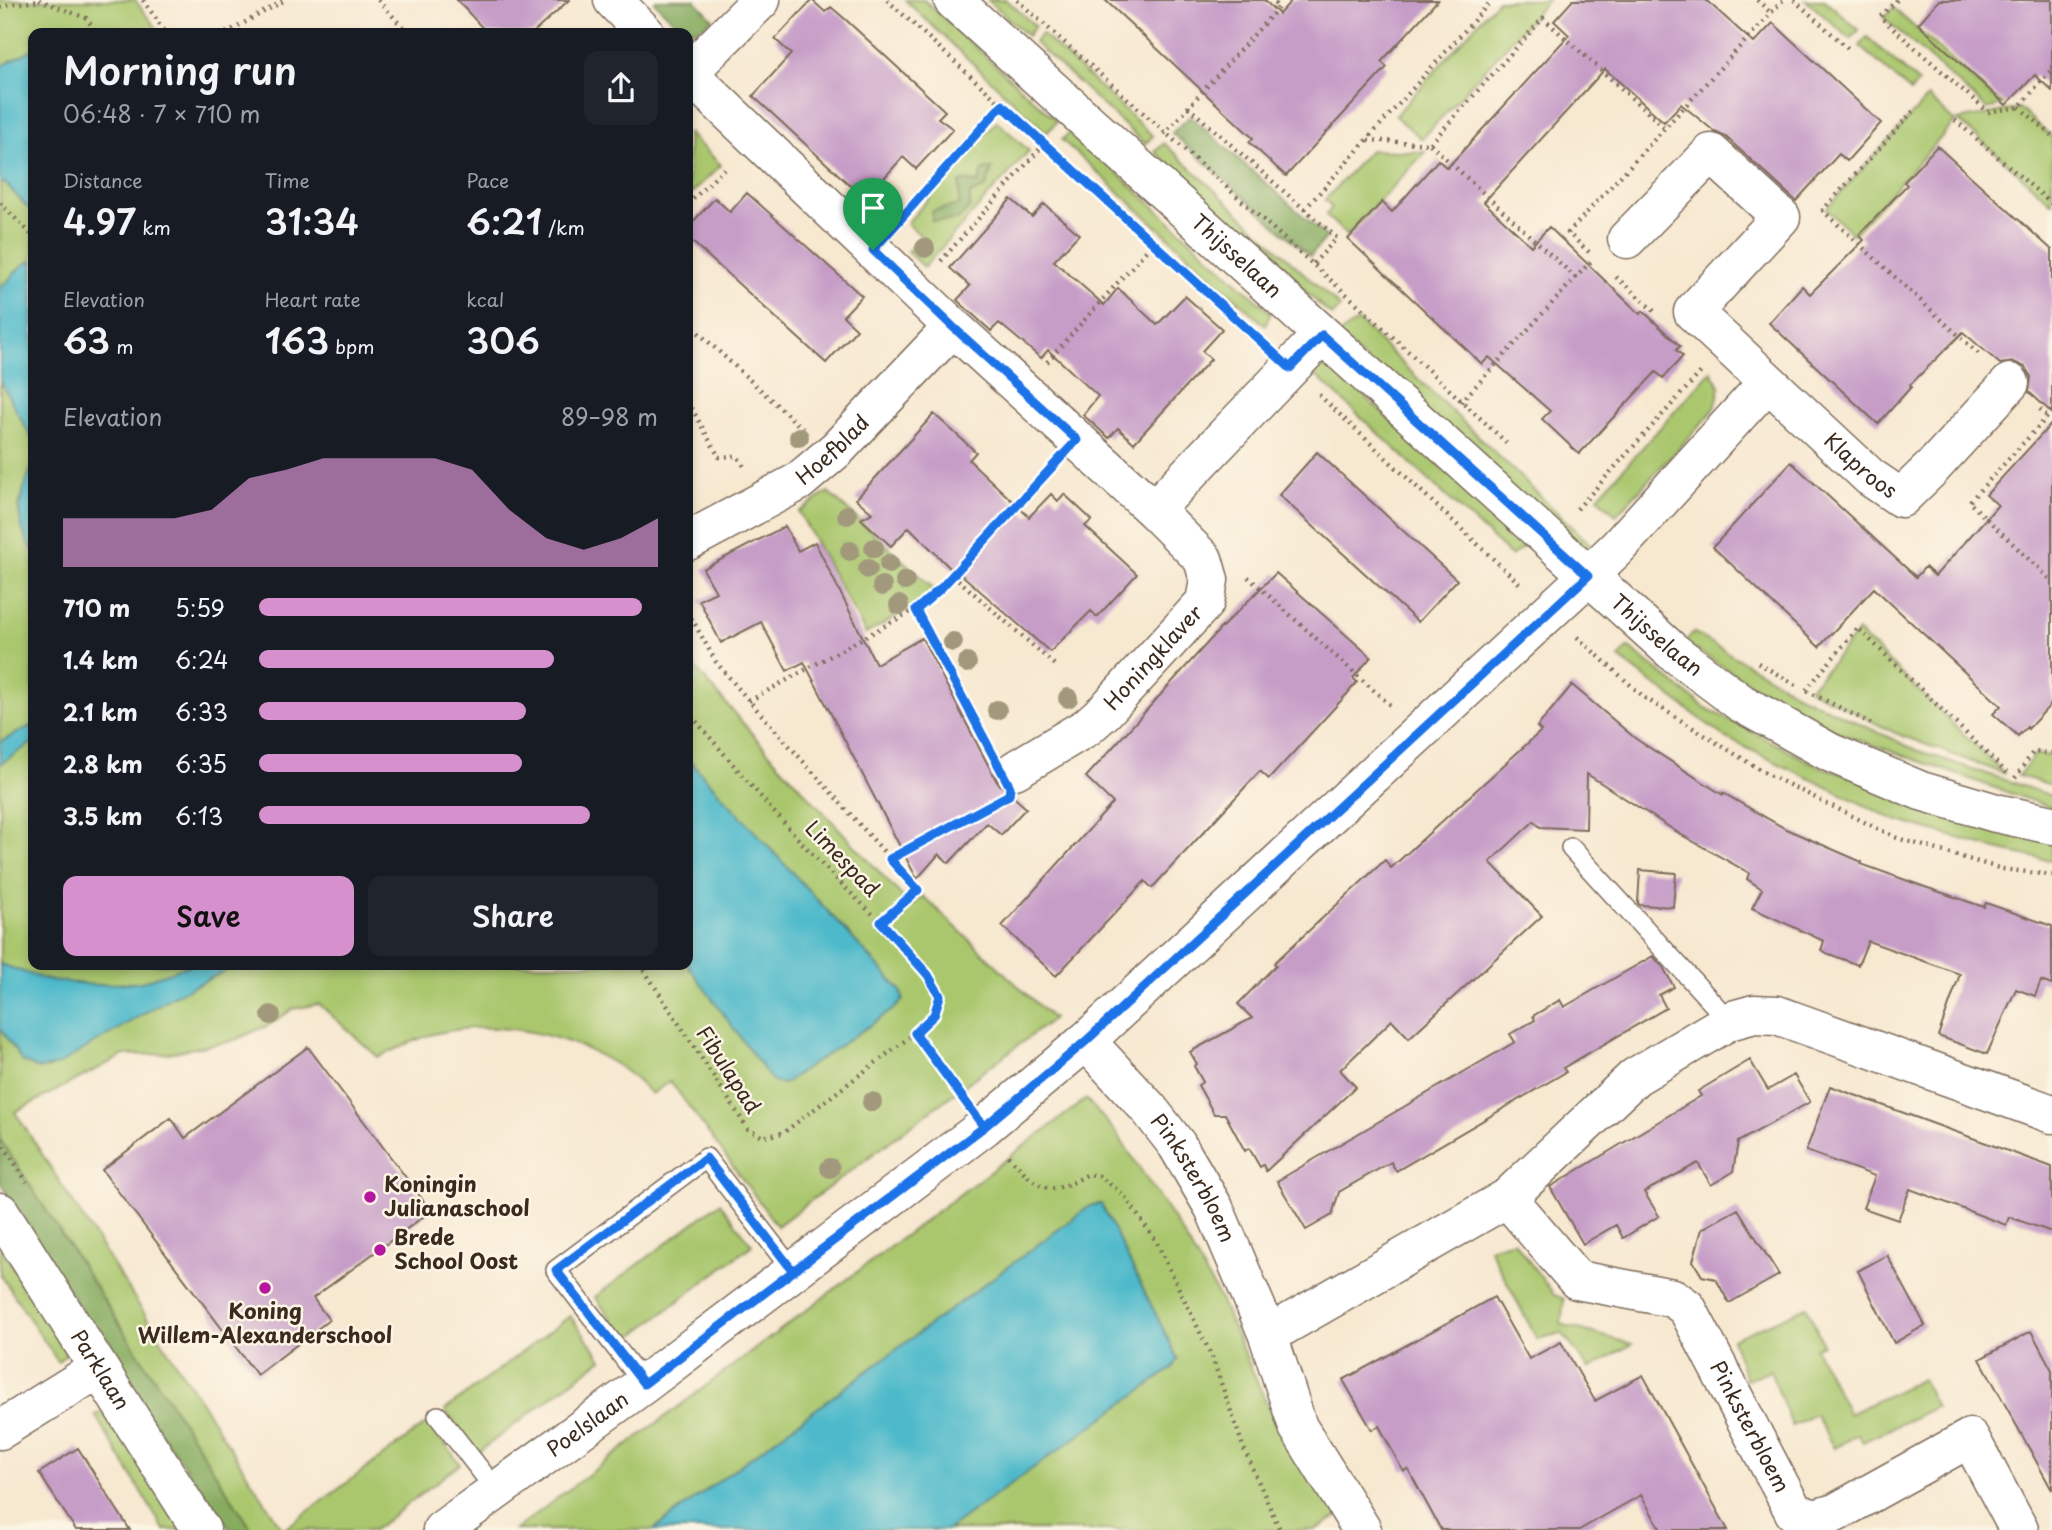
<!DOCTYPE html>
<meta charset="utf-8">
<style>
:root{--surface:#171b24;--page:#20242c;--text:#f1f3f6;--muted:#9ea1a6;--accent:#d690ce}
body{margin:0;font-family:"Playpen Sans",sans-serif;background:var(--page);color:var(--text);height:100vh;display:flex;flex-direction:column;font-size:26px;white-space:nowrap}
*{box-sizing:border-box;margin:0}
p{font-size:23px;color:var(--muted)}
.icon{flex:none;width:38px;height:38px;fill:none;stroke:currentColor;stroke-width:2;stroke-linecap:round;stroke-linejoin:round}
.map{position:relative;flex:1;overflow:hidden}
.details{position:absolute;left:28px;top:28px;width:665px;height:942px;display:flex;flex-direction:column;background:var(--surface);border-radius:14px;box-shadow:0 4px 10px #0003}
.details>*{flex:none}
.pin{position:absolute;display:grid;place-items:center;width:60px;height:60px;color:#fff;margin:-72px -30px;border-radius:50% 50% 50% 0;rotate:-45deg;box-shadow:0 0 7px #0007}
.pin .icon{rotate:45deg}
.round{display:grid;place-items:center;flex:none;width:74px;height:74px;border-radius:14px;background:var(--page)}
.head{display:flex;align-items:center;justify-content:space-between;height:119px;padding:0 35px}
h1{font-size:38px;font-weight:600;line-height:52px}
.metrics{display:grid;grid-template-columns:repeat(3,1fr);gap:10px;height:119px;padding:7px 35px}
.metrics div{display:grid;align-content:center}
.metrics b{font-size:35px;font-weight:600}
.metrics small{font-size:19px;font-weight:400}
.metrics p{font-size:19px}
.chart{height:196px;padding:14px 35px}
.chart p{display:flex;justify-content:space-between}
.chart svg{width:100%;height:126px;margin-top:7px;fill:var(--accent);opacity:.7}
.button{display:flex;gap:14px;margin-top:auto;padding:14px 35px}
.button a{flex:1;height:80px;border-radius:14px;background:var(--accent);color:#111;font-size:28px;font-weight:600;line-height:80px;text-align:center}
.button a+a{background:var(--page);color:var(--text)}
ul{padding:0 35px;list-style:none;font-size:23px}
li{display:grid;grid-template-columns:112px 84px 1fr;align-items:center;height:52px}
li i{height:18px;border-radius:9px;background:var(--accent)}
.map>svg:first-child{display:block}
</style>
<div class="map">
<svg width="2052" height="1530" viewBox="0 0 2052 1530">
<rect width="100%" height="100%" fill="#fcf5e5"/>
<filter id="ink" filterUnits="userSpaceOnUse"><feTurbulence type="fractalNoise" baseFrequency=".0143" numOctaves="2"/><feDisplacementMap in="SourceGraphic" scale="14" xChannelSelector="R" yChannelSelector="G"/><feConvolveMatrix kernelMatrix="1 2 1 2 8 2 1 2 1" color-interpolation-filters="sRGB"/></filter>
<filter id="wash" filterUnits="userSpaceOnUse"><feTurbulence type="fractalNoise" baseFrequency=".00686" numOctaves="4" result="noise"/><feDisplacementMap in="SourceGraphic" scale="28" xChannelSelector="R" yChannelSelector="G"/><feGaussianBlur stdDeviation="1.57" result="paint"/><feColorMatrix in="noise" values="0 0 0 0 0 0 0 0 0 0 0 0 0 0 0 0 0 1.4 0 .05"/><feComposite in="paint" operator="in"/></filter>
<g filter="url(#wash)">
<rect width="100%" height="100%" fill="#f7e8d0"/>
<!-- green -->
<path fill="#aac76e" stroke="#727846" stroke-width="2" d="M0 0H135L160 33H33V49L0 67Z
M905 0H924L1057 121 1047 133Z
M988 0H1007L1035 26 1027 36Z
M1498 0H1548L1422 139 1395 116Z
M1806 0H1825L1859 30 1850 39Z
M1893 8 2002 105 1987 109 1884 18Z
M1042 34 1153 136 1145 144 1034 42Z
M1867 37 1918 82 1911 92 1860 46Z
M1928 97 1955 122 1853 234 1826 209Z
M2019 108 2052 137V203L1958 120Z
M997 121 1029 151 924 267 907 252 921 236 907 223Z
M1071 131 1271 313 1265 325 1062 140Z
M688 133 721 165 692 193 688 188Z
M1164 143 1340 307 1332 316 1155 152Z
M1370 150 1425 152 1347 236 1326 215 1332 207 1325 200Z
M0 182 5 183 33 213V261C17 264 14 279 0 287Z
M1358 321 1590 544 1579 555 1338 335Z
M1322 357 1526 545 1511 556 1313 373Z
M1711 371 1720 387 1717 401 1710 415 1616 515 1598 497Z
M0 381 33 440V464L18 507 20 518 33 551V725L0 742Z
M828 492 935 590 922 602 866 634 799 512Z
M1693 632 1803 697 1916 750 2052 796V808L1817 725 1685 643Z
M1858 632 2005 774 1895 733 1809 689Z
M1628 647 1704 707 1818 766 2052 839V861L1996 849 1895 820 1726 738 1619 658Z
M688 654 696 669 775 760 911 906 923 896 1053 1019 777 1226 670 1081 652 1094C642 1086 633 1076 623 1069 570 1034 500 1019 438 1033 418 1037 398 1049 378 1057L319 1004 293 1009 269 1025 232 1041 163 1054 124 1055 15 1112 283 1530 429 1422 460 1464 374 1530H252L0 1139V1028L22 1061 48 1069 173 996 240 964H687L772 1080 783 1084 894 1009 903 1000 901 991 688 759Z
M33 742V964H193C176 970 159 978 141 982 101 991 36 983 0 964V764Z
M2035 754 2052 756V785L2018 776Z
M1086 1099 1115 1131 1180 1229 1219 1297 1267 1404 1338 1516 1315 1530H947L1171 1369 1101 1204 1090 1206 653 1530H515Z
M720 1203 752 1245 627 1340 595 1297Z
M1514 1241 1554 1295 1564 1299 1561 1324 1632 1344 1589 1369 1562 1333 1537 1339 1489 1248Z
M0 1247 67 1353 58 1362 0 1274Z
M1807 1307 1823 1344 1815 1348 1849 1414 1922 1379 1936 1407 1863 1442 1858 1434 1834 1448 1815 1414 1792 1426 1770 1370 1746 1380 1732 1339Z
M570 1316 602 1359 477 1453 445 1410Z
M109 1409 182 1530H164L95 1415Z"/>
<!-- forest -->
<path fill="#87ac61" stroke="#616b40" stroke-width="2" d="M656 0H695L713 19 697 30 682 29 654 2Z
M1190 116 1327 237 1310 256 1172 133Z
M985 169H992L986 187 970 194V207L958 220 932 221V211L959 205 960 182 967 180 978 184 981 174Z
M0 1139 252 1530H231L155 1426 0 1182Z"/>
<!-- water -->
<path fill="#4eb9ca" stroke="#447274" stroke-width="2" d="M33 49V213L5 183 0 182V67Z
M33 261V448V440L0 381V287C14 279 17 264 33 261Z
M33 464V551C11 516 20 499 33 464Z
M33 725V742L0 764V742Z
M688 759 901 991 903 1000 894 1009 783 1084 772 1081 687 964Z
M0 964 47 980 95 985 141 982 193 964H240L173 996 58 1065 39 1069 22 1061 0 1028Z
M1101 1204 1178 1359 1171 1369 947 1530H653L1090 1206Z"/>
<g id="blocks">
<!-- building -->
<path fill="#c69dc7" d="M457 0H569L533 33H487Z
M812 0 825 12 831 7 845 19 945 111 938 118 953 129 916 169 903 157 865 199 753 96 791 54 775 39Z
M1105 0H1264L1279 14 1292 0H1438L1381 62 1387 67 1286 176 1249 142 1253 138Z
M1573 0H1706L1754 43 1773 23 1881 123 1847 161 1839 154 1796 201 1726 137 1715 132 1681 104 1664 122 1605 69 1484 202 1531 246 1549 227 1640 314 1643 311 1680 346 1676 350 1683 356 1663 378 1656 372 1579 454 1542 419 1550 411 1489 357 1482 364 1348 239 1382 202 1392 212 1438 160 1447 168 1569 35 1554 21Z
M1939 0H2052V91L2035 75 2006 105 1918 24Z
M1937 146 2052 250V413L2029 392 2031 377 2025 367 2014 362 2000 364 1963 332 1910 385 1911 387 1878 424 1769 323 1802 286 1810 294 1864 240 1859 235 1907 185 1904 182Z
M747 193 862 296 843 316 857 329 826 363 688 238V227L715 198 730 212Z
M1011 199 1032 217 1044 204 1079 234 1054 261 1104 305 1118 288 1157 325 1185 296 1222 329 1202 351 1211 359 1134 443 1118 428 1109 438 1083 415 1098 396 1048 350 1041 358 999 323 991 331 957 300 970 286 950 268Z
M934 414 976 452 969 460 1029 517 1051 494 1058 501 1064 494 1092 520 1085 526 1137 574 1097 617 1091 611 1050 652 954 568 952 570 909 527 891 546 861 519 872 513 856 499Z
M2052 423V703L2028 729 2027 727 2018 736 1993 714 2001 706 1874 588 1819 647 1713 547 1791 462 1916 577 1925 567 1935 576 1998 505 1986 495Z
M1317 452 1457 580 1418 622 1279 495Z
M785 526 798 551 815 542 876 664 922 638 997 782 1026 808 1001 835 987 823 949 863 939 854 917 879 804 662 787 671 761 622 721 643 699 600 716 592 703 569Z
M1276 573 1371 657 1353 678 1357 682 1347 694 1269 779 1260 771 1152 888 1145 881 1056 976 1002 926 1113 803 1086 777 1220 629Z
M1572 685 1636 739 1723 795V793L1786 829 1862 862 1861 864 1922 886 1984 907 1986 903 2052 926V985L2041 981 2035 996 2016 989 1987 1054 1938 1036 1960 974 1868 941 1858 965 1821 951 1824 941 1752 908 1762 889 1747 879 1749 873 1680 834 1587 774 1586 829 1540 827 1534 821 1490 862 1542 916 1409 1038 1392 1020 1340 1070 1356 1087 1266 1171 1263 1165 1260 1167 1249 1148 1245 1151 1225 1114H1214L1198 1085 1203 1082 1194 1066 1197 1064 1190 1052 1252 1018 1238 1004 1276 965 1274 963 1385 860 1391 868 1541 731 1537 727Z
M1640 870 1676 873 1673 907 1640 905 1638 903Z
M1653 956 1663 967 1674 987 1659 995 1666 1008 1563 1068 1566 1072 1396 1171 1391 1162 1339 1192 1332 1215 1306 1230 1277 1181 1515 1042 1510 1034 1535 1020 1533 1016 1560 1000 1564 1007Z
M308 1047 431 1211 313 1298 329 1320 257 1375 102 1170 171 1118 185 1138Z
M1750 1060 1768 1090 1794 1075 1810 1102 1738 1142 1733 1172 1711 1185 1698 1163 1644 1192 1659 1216 1623 1238 1616 1225 1583 1244 1550 1187 1701 1096 1698 1091Z
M1830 1086 2052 1167V1232L2009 1217 2006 1225 1910 1189 1898 1220 1863 1208 1875 1176 1806 1151Z
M1738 1209 1779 1275 1729 1303 1716 1279 1702 1276 1693 1261 1702 1229Z
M1887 1255 1925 1325 1894 1343 1858 1271Z
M1494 1297 1529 1359 1561 1342 1595 1401 1643 1375 1728 1530H1661L1641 1495 1579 1530H1441L1408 1469 1403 1471 1379 1426 1372 1430 1343 1380Z
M2031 1331 2052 1370V1490L1980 1359Z
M78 1448 100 1483 130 1530H76L39 1473Z"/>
</g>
</g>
<g filter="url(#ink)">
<use href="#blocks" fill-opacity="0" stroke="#7d6c5c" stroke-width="2"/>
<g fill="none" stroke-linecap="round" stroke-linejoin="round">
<!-- service casing -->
<g stroke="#7d6c5c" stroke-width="22">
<path id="service" d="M1571 848 1729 1021
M644 1384 556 1270 706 1158 793 1271
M438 1416 496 1490"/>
</g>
<!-- minor casing -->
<g stroke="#7d6c5c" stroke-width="41">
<g id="minor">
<path d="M613 0 645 33"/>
<path d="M688 73 953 327 1154 510"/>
<path d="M688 73 761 0"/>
<path id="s1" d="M1627 239 1711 153 1781 217 1693 312 1870 477 1901 498 1931 469 2010 383"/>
<path id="s2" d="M688 541 798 482 837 449 953 327"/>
<path d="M1588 576 1617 548 1767 383"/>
<path id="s3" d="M1015 770 1087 727 1105 711 1205 602 1209 580 1203 559 1154 510 1322 335"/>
<path id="s4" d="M1086 1041 1149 1109 1177 1145 1214 1208 1268 1335 1298 1427 1362 1530"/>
<path id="s5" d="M1507 1198 1577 1280 1673 1298 1687 1308 1794 1512 1815 1519 1835 1513 1970 1438 2019 1530"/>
<path id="s6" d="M0 1212 201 1530"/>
<path d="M1268 1335 1507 1198 1635 1077 1729 1021 1754 1014 1777 1015 2052 1114"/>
<path d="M0 1430 98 1369"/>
</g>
</g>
<!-- tertiary casing -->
<g stroke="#7d6c5c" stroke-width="41">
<g id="tertiary">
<path id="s7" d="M953 0 1672 651 1741 703 1831 753 1921 791 1996 813 2052 825"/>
<path id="s8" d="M442 1530 644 1384 984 1127 1086 1041 1588 576"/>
</g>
</g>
<!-- path -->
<path stroke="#7d6c5c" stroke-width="4.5" stroke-dasharray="2 5" stroke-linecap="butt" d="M39 0 86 18 97 33
M143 0 166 33
M378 0 408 33
M887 0 1261 341
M1017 0 1354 301 1510 446
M1757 0 1771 13
M1794 0 1850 50
M1897 0 1880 17 1988 112 2019 107 2052 69
M0 8 12 4 40 1
M226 33 285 0
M1188 107 1337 238 1313 264
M2019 107 2052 135
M1955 120 2052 204
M1164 134 1279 7 1271 0
M1368 140 1430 144 1543 18 1665 128
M1430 144 1576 278
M0 203 33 236
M688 204 727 166
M1305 209 1492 0
M1822 210 1981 356
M1822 211 1916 108
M898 222 1002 105
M1589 252 1568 233 1783 0
M941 261 1044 144
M1616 277 1654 311
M688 323 803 429
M1047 362 1153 243
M1319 395 1522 586
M688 402 719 457 737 456 744 466
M1461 402 1594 258
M2040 409 2048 417
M2052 412 1969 502 2052 581
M1577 509 1701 372
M953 575 1057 667
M1248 577 1390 705
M916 610 986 744
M688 612 716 662 744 695 918 890 881 922
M1577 637 1645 698 1767 774 1897 838 2002 869 2052 875
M1758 663 1796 685
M1806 690 1858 628 2007 773
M1807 691 1874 725
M749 701 928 602 1050 469
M2015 778 2033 752 2052 753
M890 859 993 803
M640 964 748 1129 763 1137 783 1133 915 1033 934 1015 940 996C910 943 860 905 819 861 773 813 731 761 688 712
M915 1033 961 1098
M0 1140 27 1182
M1008 1156C1040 1188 1045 1200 1088 1174L1099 1176 1123 1194 1156 1241 1212 1357 1244 1449 1280 1530"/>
<!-- service -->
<use href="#service" stroke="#fff" stroke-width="19"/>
<!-- minor -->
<use href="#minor" stroke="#fff" stroke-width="38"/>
<!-- tertiary -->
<use href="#tertiary" stroke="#fff" stroke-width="38"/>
</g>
<!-- trees -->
<g fill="#a2997b">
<circle cx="925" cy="248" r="10"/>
<circle cx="799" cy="437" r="10"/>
<circle cx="847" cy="515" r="10"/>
<circle cx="874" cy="548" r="10"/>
<circle cx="850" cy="551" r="10"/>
<circle cx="889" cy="564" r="10"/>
<circle cx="868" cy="569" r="10"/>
<circle cx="905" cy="581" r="10"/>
<circle cx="882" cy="586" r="10"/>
<circle cx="899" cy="605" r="10"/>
<circle cx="953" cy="642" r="10"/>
<circle cx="967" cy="663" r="10"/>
<circle cx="1068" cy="698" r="10"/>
<circle cx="997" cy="710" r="10"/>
<circle cx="271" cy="1015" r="10"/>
<circle cx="872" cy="1102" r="10"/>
<circle cx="830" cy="1168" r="10"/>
</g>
</g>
<g fill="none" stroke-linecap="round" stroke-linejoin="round" filter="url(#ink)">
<!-- route casing -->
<g stroke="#fff" stroke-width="14">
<path id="route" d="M873 250 953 327 1077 440 941 588 916 610 1010 787 1009 795 890 859 918 890 881 922 928 975 940 996 934 1015 915 1033 984 1127 793 1271 706 1158 556 1270 644 1384 984 1127 1086 1041 1588 576 1322 335 1290 368 1002 105 873 250"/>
</g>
<!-- route -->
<use href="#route" stroke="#1a73e8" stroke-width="9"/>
</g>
<!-- markers -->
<g fill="#b5179e" stroke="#fcf5e5" stroke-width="2.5">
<circle cx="370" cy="1197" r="7"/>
<circle cx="380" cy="1250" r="7"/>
<circle cx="265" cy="1288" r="7"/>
</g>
<g text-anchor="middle" stroke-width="5" stroke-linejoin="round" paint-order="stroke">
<!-- street labels -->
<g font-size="21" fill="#3b2a1e" stroke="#fcf5e5">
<text dy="7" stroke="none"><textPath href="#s7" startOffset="382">Thijsselaan</textPath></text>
<text dy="7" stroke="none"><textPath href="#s2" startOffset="172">Hoefblad</textPath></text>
<text dy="7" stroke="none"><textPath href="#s1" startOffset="572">Klaproos</textPath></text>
<text dy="7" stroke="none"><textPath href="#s7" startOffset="948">Thijsselaan</textPath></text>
<text dy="7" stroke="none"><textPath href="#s3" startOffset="180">Honingklaver</textPath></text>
<text transform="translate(842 859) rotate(46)" y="7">Limespad</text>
<text transform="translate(728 1070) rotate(57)" y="7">Fibulapad</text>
<text dy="7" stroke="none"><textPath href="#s4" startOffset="175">Pinksterbloem</textPath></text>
<text dy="7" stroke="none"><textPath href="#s6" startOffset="187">Parklaan</textPath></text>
<text dy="7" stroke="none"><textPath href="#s8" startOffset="180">Poelslaan</textPath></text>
<text dy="7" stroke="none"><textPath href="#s5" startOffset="357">Pinksterbloem</textPath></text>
</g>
<!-- poi labels -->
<g font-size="21" font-weight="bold" fill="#3b2a1e" stroke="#fcf5e5" text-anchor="start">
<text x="384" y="1192">Koningin<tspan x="384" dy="24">Julianaschool</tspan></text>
<text x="394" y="1245">Brede<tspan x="394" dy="24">School Oost</tspan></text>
<text x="265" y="1319" text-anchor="middle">Koning<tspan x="265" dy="24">Willem-Alexanderschool</tspan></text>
</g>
</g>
</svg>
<div class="pin" style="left:873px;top:250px;background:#1e9e55"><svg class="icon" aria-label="arrive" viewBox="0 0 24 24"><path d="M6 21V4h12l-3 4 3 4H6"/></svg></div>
<section class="details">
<div class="head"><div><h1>Morning run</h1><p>06:48 · 7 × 710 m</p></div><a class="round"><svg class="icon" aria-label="share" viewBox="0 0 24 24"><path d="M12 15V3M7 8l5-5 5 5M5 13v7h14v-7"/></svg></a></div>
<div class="metrics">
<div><p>Distance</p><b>4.97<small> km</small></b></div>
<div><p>Time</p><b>31:34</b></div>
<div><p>Pace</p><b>6:21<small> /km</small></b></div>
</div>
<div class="metrics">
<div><p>Elevation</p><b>63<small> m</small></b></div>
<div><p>Heart rate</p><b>163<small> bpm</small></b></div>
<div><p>kcal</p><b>306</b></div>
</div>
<div class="chart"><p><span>Elevation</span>89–98 m</p>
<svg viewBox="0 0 160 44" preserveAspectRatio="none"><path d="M0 44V27L10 27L20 27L30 27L40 24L50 13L60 10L70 6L80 6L90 6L100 6L110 10L120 24L130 34L140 38L150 34L160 27V44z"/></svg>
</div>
<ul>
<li><b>710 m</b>5:59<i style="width:96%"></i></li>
<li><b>1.4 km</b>6:24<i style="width:74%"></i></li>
<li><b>2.1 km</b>6:33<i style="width:67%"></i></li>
<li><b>2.8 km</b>6:35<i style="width:66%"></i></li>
<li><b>3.5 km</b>6:13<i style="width:83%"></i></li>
</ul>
<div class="button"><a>Save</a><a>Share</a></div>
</section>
</div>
